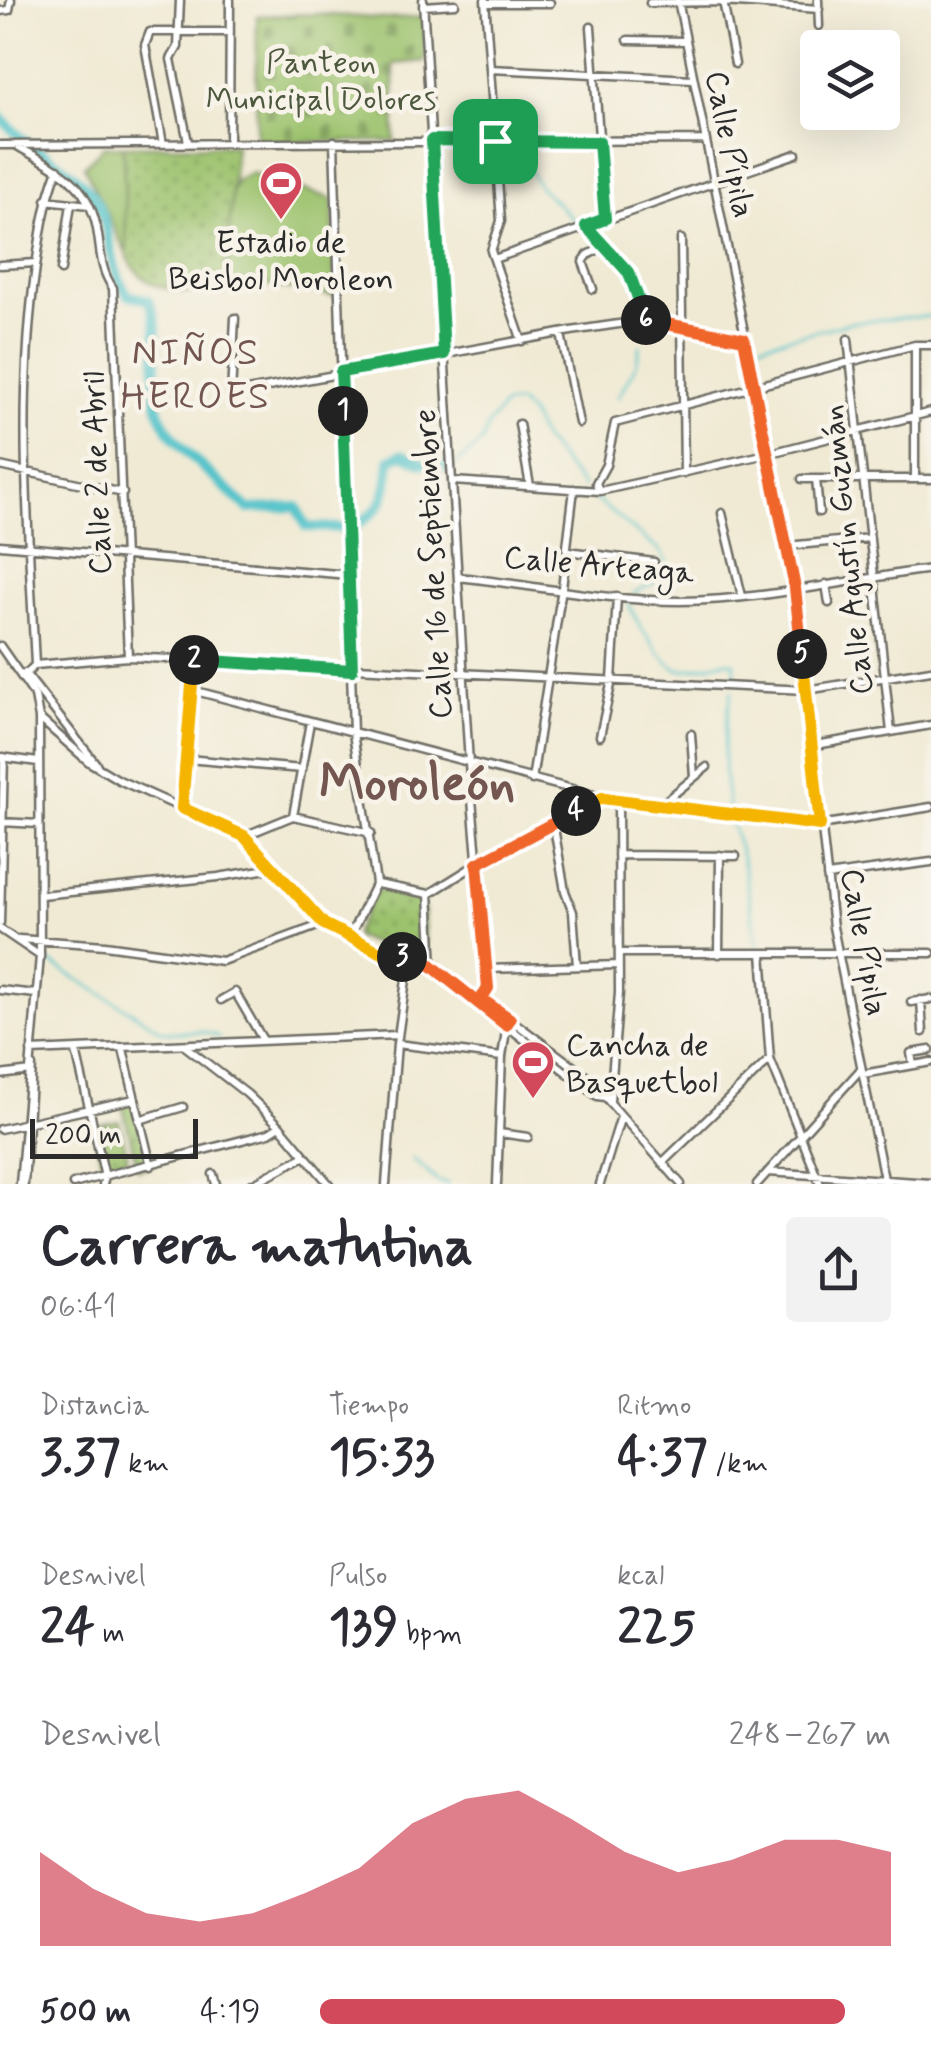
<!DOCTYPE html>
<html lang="es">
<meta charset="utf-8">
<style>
:root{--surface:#fff;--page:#f2f2f3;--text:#2b2b33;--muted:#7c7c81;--accent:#d1495b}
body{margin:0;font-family:Mynerve,sans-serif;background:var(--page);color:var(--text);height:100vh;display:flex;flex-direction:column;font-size:38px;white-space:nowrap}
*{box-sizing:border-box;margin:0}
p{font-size:32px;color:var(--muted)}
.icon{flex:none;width:55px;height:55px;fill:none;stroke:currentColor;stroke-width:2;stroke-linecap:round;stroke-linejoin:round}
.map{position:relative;height:1184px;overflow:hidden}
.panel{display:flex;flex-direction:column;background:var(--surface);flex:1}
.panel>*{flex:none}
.fabs{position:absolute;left:800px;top:30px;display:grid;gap:20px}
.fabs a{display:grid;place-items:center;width:100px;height:100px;border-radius:10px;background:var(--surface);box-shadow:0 10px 40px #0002;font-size:50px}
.scale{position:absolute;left:30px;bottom:25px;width:168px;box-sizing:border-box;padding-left:10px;border:5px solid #2b2b2b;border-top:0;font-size:28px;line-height:35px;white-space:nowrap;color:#2b2b2b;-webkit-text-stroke:8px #f7f3e8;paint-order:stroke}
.pin{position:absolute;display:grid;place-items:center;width:85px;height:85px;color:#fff;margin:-42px;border-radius:20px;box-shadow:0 5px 15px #0006}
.km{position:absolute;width:50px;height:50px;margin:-25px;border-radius:50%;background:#222;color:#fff;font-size:28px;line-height:50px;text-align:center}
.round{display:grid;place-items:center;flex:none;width:105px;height:105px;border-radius:10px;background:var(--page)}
.overview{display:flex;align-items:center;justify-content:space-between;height:170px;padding:0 40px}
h1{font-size:55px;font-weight:700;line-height:75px}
.figures{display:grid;grid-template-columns:repeat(3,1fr);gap:15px;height:170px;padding:10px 40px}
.figures div{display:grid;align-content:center}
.figures b{font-size:50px;font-weight:700}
.figures small{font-size:28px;font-weight:400}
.figures p{font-size:28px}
.chart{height:280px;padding:20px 40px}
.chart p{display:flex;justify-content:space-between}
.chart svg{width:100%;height:180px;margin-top:10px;fill:var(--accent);opacity:.7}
ul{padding:0 40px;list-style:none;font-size:32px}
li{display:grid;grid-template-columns:160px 120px 1fr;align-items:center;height:75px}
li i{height:25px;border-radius:12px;background:var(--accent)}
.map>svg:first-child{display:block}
</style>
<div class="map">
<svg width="931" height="1184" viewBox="0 0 931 1184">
<defs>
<pattern id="cemetery-stones" width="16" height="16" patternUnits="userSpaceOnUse" patternTransform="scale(2.5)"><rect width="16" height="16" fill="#9cc26d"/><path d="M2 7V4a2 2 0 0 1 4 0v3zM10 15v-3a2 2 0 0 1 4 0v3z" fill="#7f9e5a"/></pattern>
<pattern id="park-dots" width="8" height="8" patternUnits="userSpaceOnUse" patternTransform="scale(2.5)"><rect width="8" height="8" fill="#9cc26d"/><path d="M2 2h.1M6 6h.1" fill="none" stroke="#7f9e5a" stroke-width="1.8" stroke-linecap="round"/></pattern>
</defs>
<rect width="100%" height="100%" fill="#f7f3e8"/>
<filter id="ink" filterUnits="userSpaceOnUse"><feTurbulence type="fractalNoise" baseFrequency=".01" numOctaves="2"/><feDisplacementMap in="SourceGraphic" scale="20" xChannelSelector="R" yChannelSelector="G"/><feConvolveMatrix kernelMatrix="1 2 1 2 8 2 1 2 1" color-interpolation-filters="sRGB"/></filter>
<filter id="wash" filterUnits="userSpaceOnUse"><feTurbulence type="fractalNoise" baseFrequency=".0048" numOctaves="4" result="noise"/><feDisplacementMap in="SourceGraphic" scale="40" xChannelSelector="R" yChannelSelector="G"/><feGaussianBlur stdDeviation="2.25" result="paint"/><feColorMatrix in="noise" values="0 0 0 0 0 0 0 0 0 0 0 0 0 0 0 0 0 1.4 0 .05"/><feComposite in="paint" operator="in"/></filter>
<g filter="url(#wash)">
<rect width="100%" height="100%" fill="#f0ead4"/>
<!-- grass -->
<path fill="#9cc26d" stroke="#64764c" stroke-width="2.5" d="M104 146H123L127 255 84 166Z
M251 173 333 199 335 296 226 279 231 194 237 180Z"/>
<!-- cemetery -->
<path fill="url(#cemetery-stones)" stroke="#64764c" stroke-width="2.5" d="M320 14 385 19 424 17 425 61 394 64 395 141 256 142 257 16Z"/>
<!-- park -->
<path fill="url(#park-dots)" stroke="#64764c" stroke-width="2.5" d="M235 145 225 294C188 292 143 296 127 255L123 146Z
M377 889 423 897 425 948 394 951 356 937 355 932Z
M134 1099 151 1166 138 1169 121 1101Z
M119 1121 128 1158 102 1165 93 1126Z"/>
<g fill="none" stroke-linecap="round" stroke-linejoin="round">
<!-- stream -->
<path stroke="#56c4cb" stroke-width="2.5" d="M497 106 512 137
M518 147 538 185 579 225
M752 346 853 322 931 316
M618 397 636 365 640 346
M455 465 482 442 489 424 504 405 519 403 530 414 542 438 583 487
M590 495 661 552 668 566 662 578 634 593
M629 603C632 616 664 665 678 669 692 672 714 662 728 661L735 663 734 684
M729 810C721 764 723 737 732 691
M731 822 742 857 758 949
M48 961 163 1031C182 1035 201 1027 219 1037
M412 1158 437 1181 448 1184"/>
<!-- river -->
<path stroke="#56c4cb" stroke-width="10" d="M0 116C24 148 65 160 90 192 113 220 106 265 128 295L148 300C168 335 143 387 165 424 184 456 221 482 248 509L297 507 306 527 340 528
M353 526C385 510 387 494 390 460L402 454 421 463 446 467"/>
</g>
</g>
<g filter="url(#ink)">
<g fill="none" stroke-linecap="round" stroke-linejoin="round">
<!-- minor casing -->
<g stroke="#706e66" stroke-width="11">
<path id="minor" d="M180 0 178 47 171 59 188 142
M423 0 469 764 488 988 478 1003
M485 0 501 221 491 251 522 341
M678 0 795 588 833 927 885 1184
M818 0 819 26
M723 1 735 64
M486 3H550
M650 3 723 2 819 9
M423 6 455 4
M0 11 9 10 11 0
M591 27 605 219
M628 40 686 41
M490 69 693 79
M334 141 353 733 376 883
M229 142 230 0
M163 144 145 45 150 32H230
M0 145 704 140
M17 146C59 170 91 183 98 235 101 255 101 271 113 288L128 657
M46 200 89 205
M586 226 629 273 646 320
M681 239 684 473
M494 259 796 154
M0 265 36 263
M61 270 71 204
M593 289 583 262 588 255 604 246
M235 318 231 394 571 331 646 320 744 339
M561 334 579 423
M848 339 891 732
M915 345V479
M519 424 530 486
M0 466 123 493
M802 479H931
M816 479 819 512
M453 481 600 491 767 454 931 412
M599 490 596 483 606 465 615 423 915 345H931
M722 513 742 596
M0 545 349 575
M787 546 870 538
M567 551 654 562
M459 577C532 585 607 601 680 601 763 600 848 580 931 569
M826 584 829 603
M0 646 35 696 39 718 40 956 20 1184
M35 665C29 540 18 414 33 289 39 246 42 210 58 169
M25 673 97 765
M22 678 35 665 128 657 806 690 931 670
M192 690 618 801 820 825 931 807
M39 718 89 762 119 780 244 836 323 924 388 956 421 959 597 1096 605 1097
M691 734 694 777
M600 736 612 680 617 597
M810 746 931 725
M1 757 38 762
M187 759 302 769
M532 780 562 588 574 489
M658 807 707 767
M182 808 194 658
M293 816 310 722
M0 822 39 824
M553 822 565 891 573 912 577 966
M244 836 293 816 371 833
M618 855 736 856
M827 876 931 862
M377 884 429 894
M429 894 477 864 602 798
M429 894 433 966
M41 895 218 877 274 868
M0 923 4 757
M0 929 40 956
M349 938 376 883
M19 939 105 945 222 961 323 924
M619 953H931
M762 953 770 1059 820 1184
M719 954 720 855
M486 969 619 965
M0 990 36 994
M477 998 486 1001 602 1088 605 1097 681 1184
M221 1000 235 992 263 1040
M921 1000 923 1032
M911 1002 931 999
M397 1044 502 1057
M186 1047 247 1094 280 1126 329 1184
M123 1049 151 1166
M31 1051 398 1035
M76 1051 105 1177 103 1184
M913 1065 911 1053 930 1050
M863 1074 931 1062
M0 1075 31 1071
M610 1101 619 993 618 801
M139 1120 183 1107
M0 1129 134 1099
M499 1133 528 1137
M662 1163 770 1059
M768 1172 931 1183
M213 1174 216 1184
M24 1184 32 1066
M73 1184 269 1133 280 1126
M252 1184 305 1156
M386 1184 397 1044 409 958
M497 1184 502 1057 507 1024
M600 1184 621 1116
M757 1184 861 1069"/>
</g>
<!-- minor -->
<use href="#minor" stroke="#fff" stroke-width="6"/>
</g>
</g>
<g fill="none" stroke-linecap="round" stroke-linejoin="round" filter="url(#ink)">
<!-- split-1 casing -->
<g stroke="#fff" stroke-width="20">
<path id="split-1" d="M343 411 341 372 444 354 432 140 495 141"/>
</g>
<!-- split-2 casing -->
<g stroke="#fff" stroke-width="20">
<path id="split-2" d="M194 660 352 670 343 411"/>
</g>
<!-- split-3 casing -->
<g stroke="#fff" stroke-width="20">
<path id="split-3" d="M194 660 182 808 244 836 324 924 388 956 402 957"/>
</g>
<!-- split-4 casing -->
<g stroke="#fff" stroke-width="20">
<path id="split-4" d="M402 957 422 958 506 1025 510 1019 481 999 488 988 477 864 576 811"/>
</g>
<!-- split-5 casing -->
<g stroke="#fff" stroke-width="20">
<path id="split-5" d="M576 811 602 798 820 825 802 654"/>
</g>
<!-- split-6 casing -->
<g stroke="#fff" stroke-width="20">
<path id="split-6" d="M646 320 744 339 795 588 802 654"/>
</g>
<!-- split-7 casing -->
<g stroke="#fff" stroke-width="20">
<path id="split-7" d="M495 141 599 142 605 219 586 226 629 273 646 320"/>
</g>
<!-- split-1 -->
<use href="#split-1" stroke="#22a559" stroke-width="12"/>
<!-- split-2 -->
<use href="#split-2" stroke="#22a559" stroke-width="12"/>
<!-- split-3 -->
<use href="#split-3" stroke="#f5b400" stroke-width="12"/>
<!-- split-4 -->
<use href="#split-4" stroke="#f0652b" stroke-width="12"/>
<!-- split-5 -->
<use href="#split-5" stroke="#f5b400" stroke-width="12"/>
<!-- split-6 -->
<use href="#split-6" stroke="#f0652b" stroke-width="12"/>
<!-- split-7 -->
<use href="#split-7" stroke="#22a559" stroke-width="12"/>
</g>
<!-- icons -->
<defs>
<g id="stadium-pin" transform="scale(2.25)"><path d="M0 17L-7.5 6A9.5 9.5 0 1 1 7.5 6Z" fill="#d1495b" stroke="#f7f3e8"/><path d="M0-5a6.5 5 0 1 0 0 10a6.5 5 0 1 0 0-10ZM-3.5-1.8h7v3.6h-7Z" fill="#fff"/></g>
</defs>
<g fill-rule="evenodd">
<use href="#stadium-pin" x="281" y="183"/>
<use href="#stadium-pin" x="533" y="1062"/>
</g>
<g text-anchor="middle" stroke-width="9" stroke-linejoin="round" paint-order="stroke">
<!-- park labels -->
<g font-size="32" fill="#4d583f" stroke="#f7f3e8">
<text x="321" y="72">Panteon<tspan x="321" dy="37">Municipal Dolores</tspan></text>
</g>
<!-- street labels -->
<g font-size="32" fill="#2b2b2b" stroke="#f7f3e8">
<text transform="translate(731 144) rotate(79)" y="11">Calle Pípila</text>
<text transform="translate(96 473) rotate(-92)" y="11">Calle 2 de Abril</text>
<text transform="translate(846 550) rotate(-96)" y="11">Calle Agustín Guzmán</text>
<text transform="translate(432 564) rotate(-93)" y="11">Calle 16 de Septiembre</text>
<text transform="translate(599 564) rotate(5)" y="11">Calle Arteaga</text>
<text transform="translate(865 942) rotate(80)" y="11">Calle Pípila</text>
</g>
<!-- poi labels -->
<g font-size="32" fill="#2b2b2b" stroke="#f7f3e8">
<text x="281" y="252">Estadio de<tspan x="281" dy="37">Beisbol Moroleon</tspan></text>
<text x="566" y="1055" text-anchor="start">Cancha de<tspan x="566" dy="37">Basquetbol</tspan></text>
</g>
<!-- quarter labels -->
<g font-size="38" letter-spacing="2.5" fill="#72564f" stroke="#f7f3e8">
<text x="196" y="364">NIÑOS<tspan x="196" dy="44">HEROES</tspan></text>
</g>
<!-- town labels -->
<g font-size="52" font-weight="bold" fill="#72564f" stroke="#f7f3e8">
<text x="417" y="799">Moroleón</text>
</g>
</g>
</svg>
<div class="fabs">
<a><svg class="icon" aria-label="layers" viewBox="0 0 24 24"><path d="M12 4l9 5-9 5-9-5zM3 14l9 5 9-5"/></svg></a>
</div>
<div class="scale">200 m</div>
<div class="pin" style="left:495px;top:141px;background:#1e9e55"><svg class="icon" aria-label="arrive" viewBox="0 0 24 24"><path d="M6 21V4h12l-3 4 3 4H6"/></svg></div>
<b class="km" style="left:343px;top:411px">1</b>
<b class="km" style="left:194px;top:660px">2</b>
<b class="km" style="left:402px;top:957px">3</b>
<b class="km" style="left:576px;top:811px">4</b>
<b class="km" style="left:802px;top:654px">5</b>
<b class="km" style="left:646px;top:320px">6</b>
</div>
<section class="panel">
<div class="overview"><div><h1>Carrera matutina</h1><p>06:41</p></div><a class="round"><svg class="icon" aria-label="share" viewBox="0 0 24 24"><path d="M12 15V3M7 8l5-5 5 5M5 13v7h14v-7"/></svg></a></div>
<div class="figures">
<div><p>Distancia</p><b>3.37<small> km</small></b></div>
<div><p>Tiempo</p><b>15:33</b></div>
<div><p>Ritmo</p><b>4:37<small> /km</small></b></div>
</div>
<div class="figures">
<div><p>Desnivel</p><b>24<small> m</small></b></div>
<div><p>Pulso</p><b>139<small> bpm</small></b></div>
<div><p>kcal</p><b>225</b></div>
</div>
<div class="chart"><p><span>Desnivel</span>248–267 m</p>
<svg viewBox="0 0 160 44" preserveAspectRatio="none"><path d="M0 44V21L10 30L20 36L30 38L40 36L50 31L60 25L70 14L80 8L90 6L100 13L110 21L120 26L130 23L140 18L150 18L160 21V44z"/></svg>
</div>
<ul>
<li><b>500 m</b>4:19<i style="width:92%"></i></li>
</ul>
</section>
